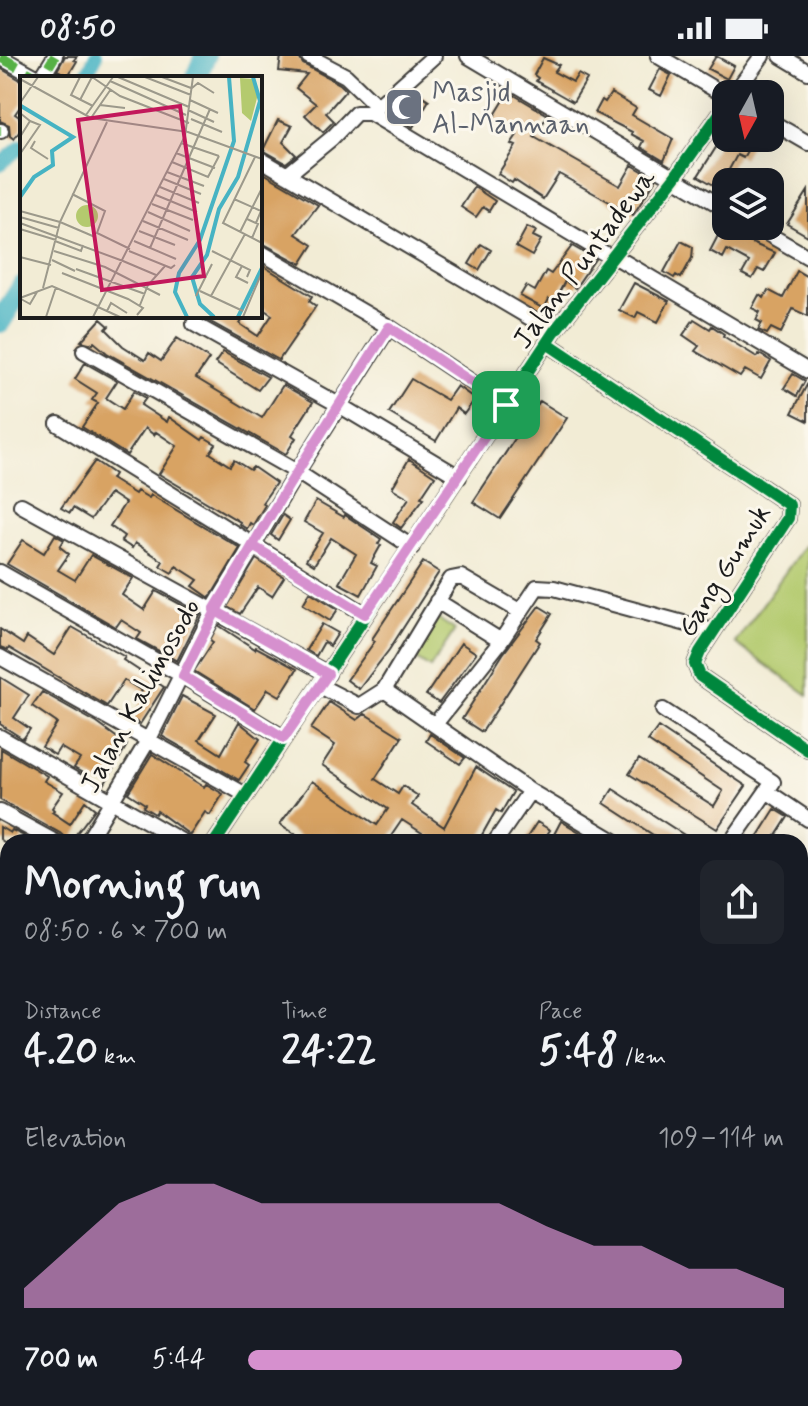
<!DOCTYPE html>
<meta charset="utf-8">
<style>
:root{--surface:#171b24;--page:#20242c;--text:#f1f3f6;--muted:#9ea1a6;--accent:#d690ce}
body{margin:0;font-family:Mynerve,sans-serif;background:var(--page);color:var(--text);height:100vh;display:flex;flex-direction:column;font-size:30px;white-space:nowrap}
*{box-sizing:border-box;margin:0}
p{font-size:26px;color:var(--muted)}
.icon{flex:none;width:44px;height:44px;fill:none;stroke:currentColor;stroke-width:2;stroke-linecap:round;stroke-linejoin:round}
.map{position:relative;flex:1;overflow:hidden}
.side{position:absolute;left:0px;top:778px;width:808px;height:572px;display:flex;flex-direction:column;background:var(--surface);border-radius:24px 24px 0 0;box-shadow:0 8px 32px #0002}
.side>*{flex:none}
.needle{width:52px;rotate:188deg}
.tools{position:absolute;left:712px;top:24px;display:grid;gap:16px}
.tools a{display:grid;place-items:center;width:72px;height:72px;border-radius:16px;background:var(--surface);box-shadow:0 8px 32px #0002;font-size:40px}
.pin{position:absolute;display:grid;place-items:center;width:68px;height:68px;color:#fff;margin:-34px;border-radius:16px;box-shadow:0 4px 12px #0006}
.round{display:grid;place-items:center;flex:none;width:84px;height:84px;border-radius:16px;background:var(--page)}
.head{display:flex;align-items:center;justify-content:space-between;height:136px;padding:0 24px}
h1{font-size:44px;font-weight:700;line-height:60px}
.metrics{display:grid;grid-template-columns:repeat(3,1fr);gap:12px;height:136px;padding:8px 24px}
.metrics div{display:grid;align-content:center}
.metrics b{font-size:40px;font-weight:700}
.metrics small{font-size:22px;font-weight:400}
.metrics p{font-size:22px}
.chart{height:224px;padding:16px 24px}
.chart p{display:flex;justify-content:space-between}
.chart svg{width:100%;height:144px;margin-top:8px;fill:var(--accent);opacity:.7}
ul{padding:0 24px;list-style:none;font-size:26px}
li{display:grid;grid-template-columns:128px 96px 1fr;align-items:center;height:60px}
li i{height:20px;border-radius:10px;background:var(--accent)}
.status{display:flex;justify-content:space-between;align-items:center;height:56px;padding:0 40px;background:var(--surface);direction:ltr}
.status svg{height:22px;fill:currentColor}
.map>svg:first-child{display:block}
</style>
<div class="status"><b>08:50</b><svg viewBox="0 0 49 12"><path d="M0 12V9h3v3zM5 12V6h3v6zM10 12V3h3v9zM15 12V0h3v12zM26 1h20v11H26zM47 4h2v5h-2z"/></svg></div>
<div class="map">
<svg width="808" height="1350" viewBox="0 0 808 1350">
<rect width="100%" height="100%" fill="#fbf7ec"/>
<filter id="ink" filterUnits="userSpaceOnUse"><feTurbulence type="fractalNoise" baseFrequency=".0125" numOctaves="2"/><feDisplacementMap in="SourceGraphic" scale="16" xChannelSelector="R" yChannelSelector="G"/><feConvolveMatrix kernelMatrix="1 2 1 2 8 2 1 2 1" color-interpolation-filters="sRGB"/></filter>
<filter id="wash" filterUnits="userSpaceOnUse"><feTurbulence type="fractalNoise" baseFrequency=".006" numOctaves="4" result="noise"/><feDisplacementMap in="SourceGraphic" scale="32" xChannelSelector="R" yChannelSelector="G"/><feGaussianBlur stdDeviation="1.8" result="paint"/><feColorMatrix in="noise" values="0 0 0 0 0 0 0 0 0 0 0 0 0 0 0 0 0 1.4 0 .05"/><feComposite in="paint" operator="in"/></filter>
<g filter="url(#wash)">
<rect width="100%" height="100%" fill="#f2ecd5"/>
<!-- green -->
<path fill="#b4ca6e" stroke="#687345" stroke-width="2" d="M804 490 808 493V639L735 587Z
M437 562 455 574 430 612 412 600Z"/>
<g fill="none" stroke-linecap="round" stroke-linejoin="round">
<!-- canal -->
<path stroke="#46b3c3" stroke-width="14" d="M85 22 96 0
M0 108 22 90"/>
<!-- river -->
<path stroke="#46b3c3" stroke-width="22" d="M196 22 205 0
M0 266 22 231"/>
</g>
<g id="blocks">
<!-- building -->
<path fill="#d8a363" d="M65 0H77L74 4 77 5 68 20 58 14 53 22Z
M281 0H298L303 8 340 28 346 34 326 57 334 65 323 76 305 59 316 48 296 32 307 18 279 15Z
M716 0 734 10 727 23 708 13Z
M543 2 559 9 554 16 573 26 578 18 587 23 573 46 536 25 538 22 534 19Z
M0 12 22 25V48L15 58 22 63V72L14 83 10 80 9 69 0 65Z
M660 13 671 19 661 40 649 34Z
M412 33 429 44 413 71 387 55Z
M509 36 548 59 534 81 620 130 632 109 656 123 633 159 559 118 543 143 514 124 512 127 498 118 516 90 511 88 517 79 492 64Z
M611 37 636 52 632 59 673 83 664 105 641 91 644 85 631 78 632 76 595 57 602 44 605 46Z
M278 64 292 70 283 86 296 99 286 107 263 94Z
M722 82H754L743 102 737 99 719 132 698 120Z
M260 115 318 149 296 178 313 189 301 208 260 186Z
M474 131 495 145 489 155 483 151 476 161 461 151Z
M808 135V180L787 168Z
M724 168 742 178 740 182 775 197 764 216 758 213 752 223 742 218 749 206 727 194 723 202 710 195Z
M527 171 536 175 533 180 541 184 532 200 516 191Z
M681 185 693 191 692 202 681 222 676 219 674 222 664 216Z
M481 188 491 194 479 214 469 208Z
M572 190 595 203 575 232 565 225 554 246 549 243 544 253 520 240 526 230 535 235 546 215 551 218Z
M260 208 312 240 309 245 316 250 279 304 200 260H245L240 268 258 280 272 259 260 251Z
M797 215 808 221V260L793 253 781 277 771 272 767 278 758 274 762 267 756 264 760 256 752 252 759 239 764 242 768 234 783 242Z
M634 227 669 245 658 266 638 256 635 262 619 254Z
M101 263 109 270 106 273 123 290 145 304 149 297 161 305 177 282 196 294 209 303 196 322 262 362 283 329 313 346 292 379 296 382 286 398 107 297 94 286 93 288 81 285Z
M694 263 710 273 712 270 724 278 723 280 757 301 759 298 771 305 761 323 745 314 740 321 695 295 699 290 683 279Z
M223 296 268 321 258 334 215 307Z
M85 307 117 325 106 342 123 353 134 335 146 342 141 349 167 366 169 361 202 384 204 381 216 388 210 397 230 410 234 404 250 414 253 411 276 427 262 447 265 449 253 469 250 467 247 473 239 468 240 466 159 418 177 390 156 376 154 379 145 372 127 399 82 371 98 347 92 344 97 337 75 323Z
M793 318 805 325 797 340 784 332Z
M411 323 447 344 457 330 475 343 464 358 456 352 436 385 389 357Z
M808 327V365L792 357Z
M540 345 567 362 500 463 473 446Z
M409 403 435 420 421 441 424 442 401 472 393 466 409 442 392 432Z
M95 405 114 418 111 423 135 438 137 435 149 442 151 439 240 492 210 542 193 530 198 524 176 510 172 517 160 510 163 505 135 487 132 492 121 485 124 480 110 470 125 447 110 437 91 463 73 452 70 457 61 452Z
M316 445 344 461 345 459 381 483 378 488 381 489 371 507 377 510 361 539 339 527 356 498 331 482 314 509 306 504 323 477 304 466Z
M283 459 290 464 278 484 271 479Z
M55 479 64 484 60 491 69 498 58 514 75 524 91 499 133 522 122 539 144 554 156 535 200 559 177 605 137 583 141 577 121 564 116 571 7 508 23 484 44 497Z
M256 503 284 521 272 540 258 531 240 558 227 551Z
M423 506 439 516 389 594 359 633 347 624 375 585 372 583Z
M310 536 338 553 330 565 303 548Z
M539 550 552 558 536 583 540 586 482 676 462 663 503 598Z
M322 568 338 577 330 590 324 586 316 600 306 594Z
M218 569 255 593 256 591 297 613 280 640 268 633 255 653 194 615 213 586 210 584Z
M72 571 125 601 123 604 164 631 140 668 130 663 142 645 137 642 142 635 124 624 107 650 9 592 8 594 0 591V573L23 588 27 581 54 599Z
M461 587 476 597 439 647 426 639Z
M0 621 29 639 14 662 30 673 23 683 0 668Z
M42 636 97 667 127 689 104 729 74 712 80 703 60 691 55 699 42 691 57 667 32 650Z
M182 640 216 658 199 684 221 698 239 666 260 683 245 706 249 709 239 724 162 680Z
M329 646 357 664 365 658 402 681 375 723 398 738 403 730 418 740 412 749 444 771 476 711 513 736 501 757 496 754 478 786H436L402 764 387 786H307L280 768 312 725 377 769 388 753 322 709 335 689 311 673Z
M658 671 746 730 717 773 629 718 639 703 714 750 723 735 648 685Z
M430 678 465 702 460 708 426 685Z
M1 693 47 720 44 725 63 736 52 752 54 754 52 756 70 768 85 745 95 753 70 786 60 777 0 744Z
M152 698 204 731 206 728 223 738 210 759 205 756 190 779 157 755 155 758 143 751 145 748 128 737Z
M613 733 695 786H664L604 747Z
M775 753 788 761 772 786H754Z
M561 765 596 786H550Z
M537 766 550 774 542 786H524Z
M0 771 10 777 12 774 24 780 21 785 23 786H4L0 783Z"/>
</g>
</g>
<g filter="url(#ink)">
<use href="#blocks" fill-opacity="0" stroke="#3c3b38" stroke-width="2"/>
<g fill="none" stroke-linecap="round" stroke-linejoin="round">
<!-- minor casing -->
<g stroke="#3c3b38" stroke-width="18">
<path id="minor" d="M308 0 346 20 377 50
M468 0 726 153
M658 0 726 40
M781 0 808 16
M0 1 38 22 44 18 55 0
M734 38 762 0
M370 57 612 202
M770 65 808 87
M0 75H1
M260 103 554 276
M287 119 332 82 356 57H370L434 0
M754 170 808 201
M260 196 389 271 506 349
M614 200 808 315
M194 268 339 349 459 421
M547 287 789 449 788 462 700 596 695 608 700 620 808 694
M84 295 297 416 412 491
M58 368 365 558
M21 449 328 618
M0 516 183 620 284 682
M437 545 501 585
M521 556 461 521 451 523 384 634 530 735 616 786
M0 601 246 739
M320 630 359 650 384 634
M663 654 773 726 731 786
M436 667 501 585 537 531 554 532 713 575
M0 681 183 786
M768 736 808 763
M0 756 55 786
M87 786 149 683 214 554 297 416 389 271
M215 786 554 276 675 121 726 49
M495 786 530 735
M0 850 8 854
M800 887 808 873
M0 923 8 910
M0 940 8 945
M800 976 808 964
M0 1041 8 1046
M800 1079 808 1084
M0 1105 8 1093
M800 1138 808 1127
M0 1233 8 1237
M800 1292 808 1298
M0 1294 8 1298
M82 1342 95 1350
M202 1342 216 1350
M779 1342 791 1350
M379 1350 382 1342"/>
</g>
<!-- major casing -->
<g stroke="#3c3b38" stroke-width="22">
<path id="major" d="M0 1146 8 1149
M682 1342 698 1350"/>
</g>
<!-- minor -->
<use href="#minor" stroke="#fff" stroke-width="14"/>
<!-- major -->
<use href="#major" stroke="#fcba8e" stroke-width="18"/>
<!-- quiet -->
<path stroke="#55b145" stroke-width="10" stroke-dasharray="20 10" stroke-linecap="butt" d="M0 1 38 22 44 18 55 0
M0 75H1"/>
<!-- cycleway casing -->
<g stroke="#fbf7ec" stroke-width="17">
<path id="cycleway" d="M547 287 789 449 788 462 700 596 695 608 700 620 808 694
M215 786 554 276 675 121 726 49"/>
</g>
<!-- cycleway -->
<use href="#cycleway" stroke="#00873e" stroke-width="12"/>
</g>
</g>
<g fill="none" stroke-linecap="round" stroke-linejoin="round" filter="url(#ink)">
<!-- route casing -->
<g stroke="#fff" stroke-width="16">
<path id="route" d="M506 349 365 558 253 490 214 554 328 618 284 682 183 620C241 499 316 385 389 271L506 349"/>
</g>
<!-- route -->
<use href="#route" stroke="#d690ce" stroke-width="10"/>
</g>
<!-- icons -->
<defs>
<g id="mosque-square" transform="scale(2)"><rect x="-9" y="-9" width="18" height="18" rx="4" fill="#6b7280" stroke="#fbf7ec"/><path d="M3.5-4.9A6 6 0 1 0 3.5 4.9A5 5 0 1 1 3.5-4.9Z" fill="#fff"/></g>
</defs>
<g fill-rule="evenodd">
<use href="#mosque-square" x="404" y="51"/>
</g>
<g text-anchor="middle" stroke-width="6" stroke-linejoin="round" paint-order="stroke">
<!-- worship labels -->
<g font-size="28" fill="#5b616d" stroke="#fbf7ec" text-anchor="start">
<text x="432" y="45">Masjid<tspan x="432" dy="32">Al-Mannaan</tspan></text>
</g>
<!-- street labels -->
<g font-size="28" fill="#1c1c1c" stroke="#fbf7ec">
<text transform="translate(583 202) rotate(-53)" y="10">Jalan Puntadewa</text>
<text transform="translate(723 514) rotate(-58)" y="10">Gang Gumuk</text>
<text transform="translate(139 639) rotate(-61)" y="10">Jalan Kalimosodo</text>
</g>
</g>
<!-- overview -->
<g transform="translate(20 20)">
<rect width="242" height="242" fill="#f2ecd5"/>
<path d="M220 2 233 3 238 18 231 45 222 37ZM56 140a11 11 0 1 1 22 0a11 11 0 1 1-22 0Z" fill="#b4ca6e"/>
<path fill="none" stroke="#46b3c3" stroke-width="4" d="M0 121 14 101 33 89 32 75 53 61 1 30M167 241 155 216 159 197 180 164 214 65 209 1M194 241 180 228 172 201 187 179 199 133 218 101 240 25 233 1M218 241 242 192"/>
<path fill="none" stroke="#9c998b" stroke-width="2" d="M60 1 51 19 73 30M72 1 100 20 169 47M98 1 169 31M125 1 171 19M142 1 171 12M0 3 71 42 168 56 242 83M90 5 166 39M172 12 178 7 194 17M60 24 72 1M170 24 198 37M0 27 18 1M80 29 105 32M168 34 194 46M0 37 10 45 0 61M66 39 93 1M71 42 91 13M171 43 202 56M15 65 11 72 28 83M161 67 199 80M156 77 195 92M0 78 20 49 10 45M235 81 203 147 242 167M152 86 188 101 199 80M147 96 184 110M144 103 181 118M140 111 179 127M52 118 85 135 77 157 110 173M136 119 177 136M214 123 241 135 236 147M132 128 173 144M0 135 40 146M128 136 170 155M0 141 39 152M227 143 238 148 232 162M123 145 168 164M40 146 75 161M0 147 103 185M0 153 36 164M119 155 155 169M220 156 242 112M35 165 61 175 63 169M114 165 156 183M130 172 190 33M34 175 85 191 140 219M109 175 151 192 155 189M192 175 230 194 227 201M0 181 31 189M32 184 55 195M103 185 136 199M222 190 216 201 228 207M56 193 125 218M42 197 108 223 123 232 117 239M23 212 40 146 87 46M180 215 223 235M176 220 192 188M191 220 225 158M0 222 32 210 78 230M1 223 10 228 17 216M120 229 128 209 145 190M78 231 100 241M87 235 91 227 107 237M26 241 36 211M73 241 165 60 173 1M223 241 242 196"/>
<path fill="#c2185b" fill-opacity="0.15" stroke="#c2185b" stroke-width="4" d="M160 30 184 200 82 214 58 44Z"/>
<rect width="242" height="242" fill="none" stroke="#1c1c1c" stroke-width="4"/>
</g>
</svg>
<div class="tools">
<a><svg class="needle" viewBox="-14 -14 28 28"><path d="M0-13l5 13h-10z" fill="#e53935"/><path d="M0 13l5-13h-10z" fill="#9ea1a6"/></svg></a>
<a><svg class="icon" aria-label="layers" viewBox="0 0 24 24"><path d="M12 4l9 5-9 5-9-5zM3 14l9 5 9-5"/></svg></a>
</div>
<div class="pin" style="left:506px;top:349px;background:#1e9e55"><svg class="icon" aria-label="arrive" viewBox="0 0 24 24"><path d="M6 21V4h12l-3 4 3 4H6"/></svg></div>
<section class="side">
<div class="head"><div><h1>Morning run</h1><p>08:50 · 6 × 700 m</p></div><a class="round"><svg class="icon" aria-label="share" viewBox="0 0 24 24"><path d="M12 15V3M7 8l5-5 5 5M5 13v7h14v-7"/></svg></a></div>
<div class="metrics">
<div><p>Distance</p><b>4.20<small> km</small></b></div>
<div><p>Time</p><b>24:22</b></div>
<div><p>Pace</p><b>5:48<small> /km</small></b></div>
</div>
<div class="chart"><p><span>Elevation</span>109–114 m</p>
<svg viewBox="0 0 160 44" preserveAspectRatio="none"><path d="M0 44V38L10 25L20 12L30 6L40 6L50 12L60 12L70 12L80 12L90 12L100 12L110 19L120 25L130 25L140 32L150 32L160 38V44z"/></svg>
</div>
<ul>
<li><b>700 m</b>5:44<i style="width:81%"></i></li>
</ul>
</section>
</div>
